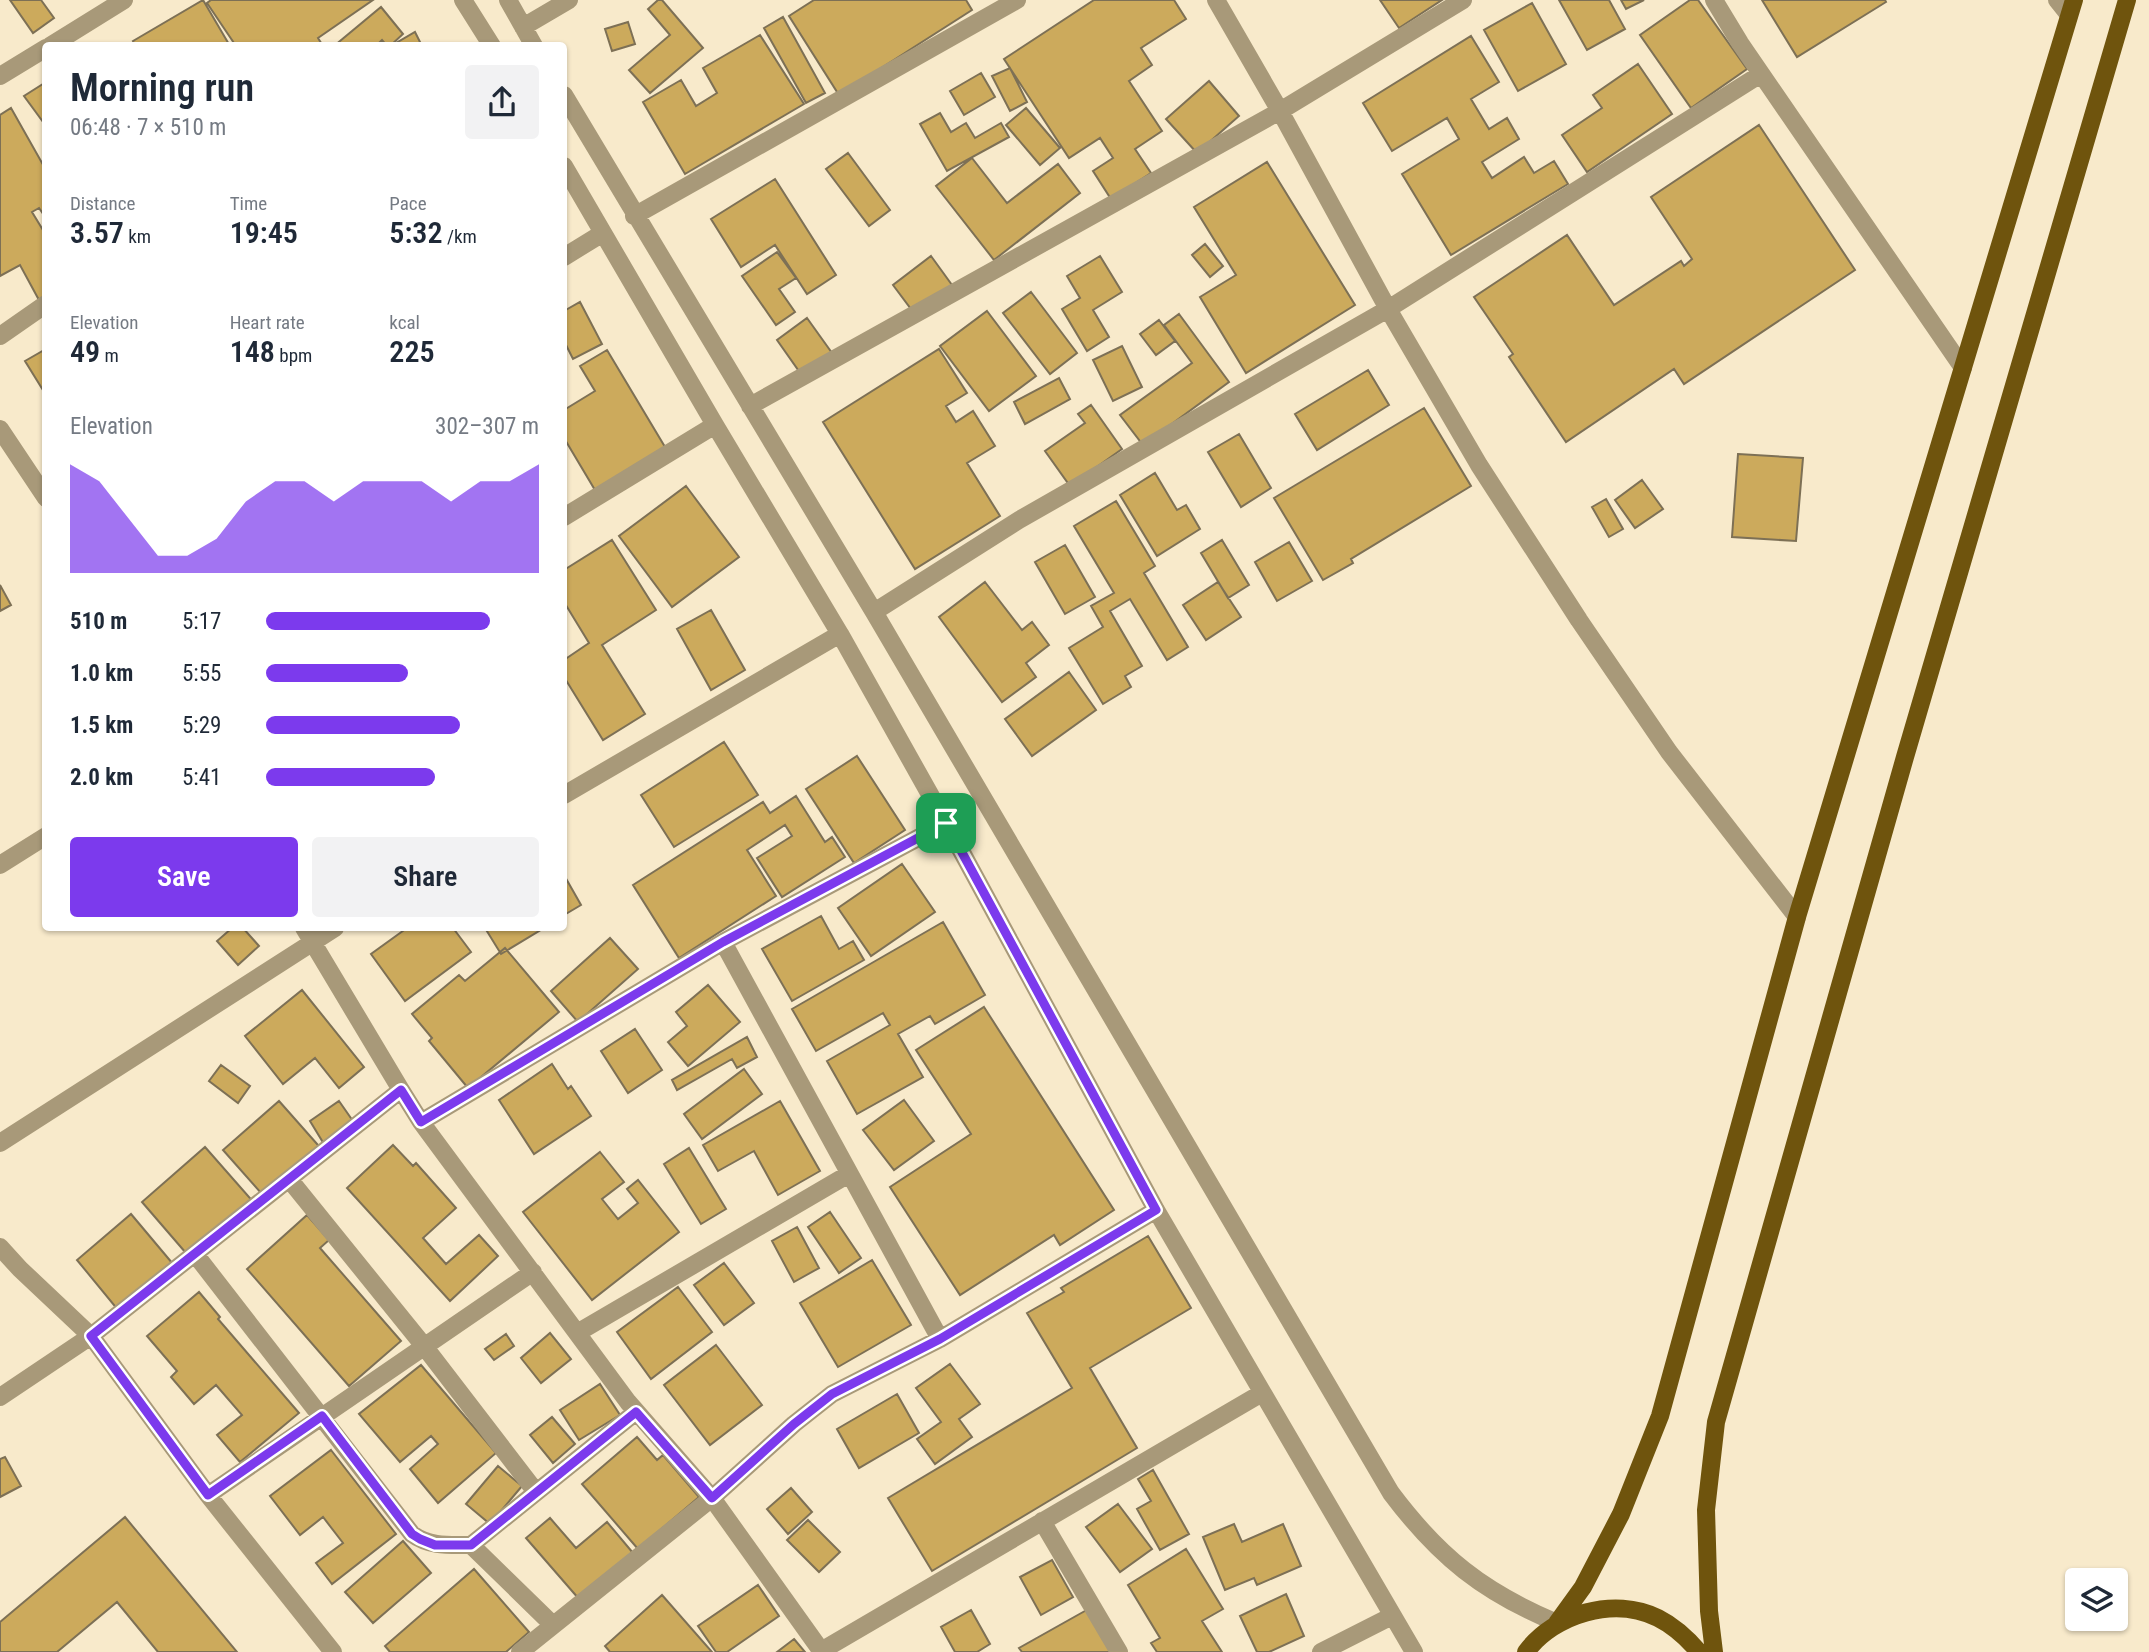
<!DOCTYPE html>
<meta charset="utf-8">
<style>
:root{--surface:#fff;--page:#f2f2f3;--text:#1f2937;--muted:#747a83;--accent:#7c3aed}
body{margin:0;font-family:"Roboto Condensed",sans-serif;background:var(--page);color:var(--text);height:100vh;display:flex;flex-direction:column;font-size:26px;white-space:nowrap}
*{box-sizing:border-box;margin:0}
p{font-size:23px;color:var(--muted)}
.icon{flex:none;width:38px;height:38px;fill:none;stroke:currentColor;stroke-width:2;stroke-linecap:round;stroke-linejoin:round}
.map{position:relative;flex:1;overflow:hidden}
.panel{position:absolute;left:42px;top:42px;width:525px;height:889px;display:flex;flex-direction:column;background:var(--surface);border-radius:7px;box-shadow:0 2px 5px #0004}
.panel>*{flex:none}
.controls{position:absolute;left:2065px;top:1568px;display:grid;gap:14px}
.controls a{display:grid;place-items:center;width:63px;height:63px;border-radius:7px;background:var(--surface);box-shadow:0 2px 5px #0004;font-size:35px}
.pin{position:absolute;display:grid;place-items:center;width:60px;height:60px;color:#fff;margin:-30px;border-radius:14px;box-shadow:0 4px 10px #0006}
.round{display:grid;place-items:center;flex:none;width:74px;height:74px;border-radius:7px;background:var(--page)}
.summary{display:flex;align-items:center;justify-content:space-between;height:119px;padding:0 28px}
h1{font-size:38px;font-weight:600;line-height:52px}
.stats{display:grid;grid-template-columns:repeat(3,1fr);gap:10px;height:119px;padding:7px 28px}
.stats div{display:grid;align-content:center}
.stats b{font-size:30px;font-weight:600}
.stats small{font-size:19px;font-weight:400}
.stats p{font-size:19px}
.chart{height:196px;padding:14px 28px}
.chart p{display:flex;justify-content:space-between}
.chart svg{width:100%;height:126px;margin-top:7px;fill:var(--accent);opacity:.7}
.button{display:flex;gap:14px;margin-top:auto;padding:14px 28px}
.button a{flex:1;height:80px;border-radius:7px;background:var(--accent);color:#fff;font-size:28px;font-weight:600;line-height:80px;text-align:center}
.button a+a{background:var(--page);color:var(--text)}
ul{padding:0 28px;list-style:none;font-size:23px}
li{display:grid;grid-template-columns:112px 84px 1fr;align-items:center;height:52px}
li i{height:18px;border-radius:9px;background:var(--accent)}
.map>svg:first-child{display:block}
</style>
<div class="map">
<svg width="2149" height="1652" viewBox="0 0 2149 1652">
<rect width="100%" height="100%" fill="#f8eacb"/>
<!-- building -->
<path fill="#ccaa5c" stroke="#7d7055" stroke-width="2" d="M10 0H41L54 18 33 33Z
M203 0 230 46H136L133 41Z
M211 0H373L318 38 323 46H236L207 3Z
M658 0H662L703 48 650 93 629 70 670 35 648 9Z
M814 0H966L972 10 839 95 789 16Z
M1094 0H1174L1186 19 1141 48 1152 65 1129 81 1162 131 1135 149 1151 173 1111 199 1093 171 1113 158 1100 138 1069 158 1004 59Z
M1380 0H1442L1399 28Z
M1559 0H1609L1625 29 1587 50Z
M1621 0H1644L1626 9Z
M1690 0H1698L1747 69 1691 108 1640 35Z
M1762 0H1885L1886 2 1797 57Z
M1532 3 1566 64 1518 91 1484 30Z
M381 7 403 34 390 46H387L382 40 376 46H334Z
M783 17 825 93 806 103 764 28Z
M628 22 635 44 612 51 605 29Z
M415 32 422 46H391Z
M760 35 804 104 685 174 643 102 681 80 696 106 717 93 703 68Z
M1471 36 1499 82 1471 99 1489 129 1507 118 1519 139 1482 162 1492 178 1524 157 1534 173 1554 161 1568 184 1451 255 1402 174 1459 139 1447 118 1392 151 1363 103Z
M1638 64 1672 114 1587 172 1562 135 1602 108 1593 95Z
M1010 68 1027 102 1010 111 992 76Z
M981 73 995 97 964 115 950 91Z
M1209 81 1239 116 1197 153 1166 119Z
M46 82V126L24 96Z
M11 108 46 170V218L39 208 32 212 46 235V296L39 300 20 265 0 276V115Z
M1026 108 1060 148 1040 165 1006 125Z
M940 113 951 132 966 123 975 138 1001 123 1009 137 947 171 920 124Z
M1759 125 1855 270 1684 384 1674 369 1566 442 1509 357 1513 354 1474 297 1567 235 1614 305 1681 261 1684 266 1692 259 1651 197Z
M848 153 890 210 869 226 826 169Z
M972 158 1007 203 1058 164 1080 193 994 260 936 186Z
M1267 162 1355 305 1246 373 1200 297 1236 275 1194 207Z
M775 179 836 275 807 294 775 245 741 267 711 219Z
M1205 244 1223 266 1210 277 1192 255Z
M777 252 796 278 779 289 795 312 776 325 742 276Z
M931 256 952 285 914 313 893 285Z
M1100 256 1122 292 1093 310 1109 337 1087 351 1062 309 1080 298 1067 276Z
M1031 292 1077 353 1050 374 1003 313Z
M580 302 602 344 573 359 564 341V311Z
M987 311 1036 376 989 411 940 346Z
M1179 314 1229 382 1143 445 1120 415 1192 363 1164 325Z
M807 318 832 353 801 374 777 340Z
M1159 320 1175 341 1156 355 1140 334Z
M1122 346 1142 387 1113 401 1093 360Z
M46 349V395L25 361Z
M939 349 967 393 946 406 956 422 973 411 995 446 967 463 1000 516 915 569 823 422Z
M607 350 665 447 595 490 564 438V410L595 391 580 366Z
M1368 370 1389 405 1317 450 1295 414Z
M1059 378 1070 399 1025 424 1014 402Z
M1091 405 1122 449 1070 486 1045 451 1085 423 1078 414Z
M1424 408 1471 486 1351 559 1353 563 1323 580 1274 498Z
M1239 434 1271 488 1241 507 1208 452Z
M1738 454 1803 458 1796 541 1732 537Z
M1155 473 1177 510 1186 505 1200 529 1157 556 1120 495Z
M1642 480 1663 509 1635 528 1615 500Z
M686 486 739 557 672 607 619 536Z
M1606 499 1623 529 1609 537 1592 507Z
M1116 501 1155 566 1144 573 1188 647 1167 660 1130 599 1110 611 1142 666 1125 676 1131 687 1103 704 1069 648 1103 627 1091 606 1114 593 1074 526Z
M612 540 656 610 602 645 645 714 603 740 564 677V660L589 643 564 602V570Z
M1222 540 1249 585 1228 598 1201 553Z
M1289 542 1312 581 1277 601 1255 562Z
M1065 545 1095 597 1065 614 1035 562Z
M985 582 1022 630 1032 622 1049 645 1026 663 1036 677 1002 702 939 617Z
M1218 582 1241 617 1206 640 1183 605Z
M0 585 11 605 0 611Z
M711 610 745 670 711 690 677 629Z
M1069 672 1096 710 1032 756 1005 719Z
M724 742 758 795 674 847 641 795Z
M857 756 905 830 854 863 806 789Z
M796 796 825 842 832 837 845 857 782 897 757 858 792 836 785 825 747 850 776 896 679 958 633 885 763 802 770 813Z
M902 864 935 912 871 956 838 908Z
M564 875 581 905 564 915Z
M821 916 839 949 853 941 864 960 792 1001 762 949Z
M943 922 985 995 935 1024 930 1016 898 1034 923 1077 857 1114 827 1061 890 1025 883 1013 816 1051 792 1009Z
M232 928H243L259 946 238 965 217 941Z
M407 928H453L471 952 405 1001 371 954Z
M485 928H544L501 954Z
M610 938 638 969 578 1022 551 991Z
M505 948 559 1012 468 1088 429 1041 432 1038 412 1014 459 975 465 981Z
M708 985 740 1022 688 1066 668 1042 687 1026 676 1012Z
M302 990 364 1067 339 1088 315 1058 283 1084 245 1036Z
M984 1007 1114 1210 1060 1245 1054 1235 960 1295 890 1187 971 1134 916 1050Z
M635 1029 662 1070 628 1093 601 1051Z
M747 1037 757 1057 737 1068 732 1059 677 1090 672 1080Z
M552 1064 568 1089 571 1086 591 1116 534 1154 499 1100Z
M221 1065 250 1086 238 1103 209 1081Z
M744 1069 762 1094 702 1139 684 1114Z
M904 1100 934 1141 894 1170 863 1130Z
M279 1101 325 1153 269 1202 223 1150Z
M339 1101 355 1124 324 1144 310 1121Z
M780 1101 820 1171 778 1195 754 1151 718 1171 703 1145Z
M393 1145 413 1166 416 1163 456 1208 423 1238 446 1264 479 1235 498 1256 450 1301 347 1188Z
M205 1147 256 1205 192 1260 142 1202Z
M689 1148 726 1209 701 1224 664 1164Z
M600 1152 624 1182 602 1199 618 1219 638 1203 627 1189 638 1180 679 1232 592 1300 523 1212Z
M830 1212 861 1258 839 1273 808 1227Z
M131 1214 178 1270 123 1316 77 1260Z
M307 1215 329 1240 320 1248 401 1341 349 1386 247 1269Z
M797 1227 819 1268 794 1282 772 1241Z
M1148 1236 1191 1308 1090 1368 1137 1448 932 1571 888 1498 1072 1388 1027 1313 1064 1292 1061 1288Z
M872 1260 911 1325 838 1367 800 1303Z
M724 1263 754 1303 724 1325 694 1285Z
M678 1287 712 1332 651 1379 617 1332Z
M199 1292 220 1317 218 1319 299 1413 240 1462 217 1435 242 1415 216 1385 194 1404 171 1377 177 1371 147 1336Z
M550 1333 571 1359 541 1383 521 1358Z
M506 1334 514 1346 494 1360 485 1349Z
M716 1345 762 1405 710 1445 664 1385Z
M950 1364 980 1404 959 1419 972 1437 935 1464 917 1439 941 1422 916 1388Z
M421 1365 496 1453 438 1503 410 1469 438 1444 431 1436 400 1462 359 1414Z
M600 1384 620 1415 579 1440 560 1410Z
M897 1394 919 1433 859 1468 837 1429Z
M552 1417 575 1444 553 1463 530 1435Z
M637 1437 657 1460 663 1455 699 1497 638 1549 582 1484Z
M331 1450 396 1534 332 1584 316 1563 343 1543 323 1517 300 1535 270 1496Z
M5 1457 21 1486 0 1497V1459Z
M498 1466 522 1486 490 1524 466 1504Z
M1153 1470 1189 1534 1160 1550 1137 1509 1151 1501 1138 1479Z
M791 1488 812 1512 788 1534 767 1509Z
M1118 1504 1152 1549 1120 1572 1086 1527Z
M125 1517 237 1652H158L117 1602 57 1652H0V1622Z
M550 1518 576 1548 607 1522 633 1553 579 1599 526 1538Z
M808 1520 840 1552 819 1572 787 1540Z
M1234 1524 1242 1542 1283 1524 1301 1566 1257 1585 1254 1578 1225 1590 1203 1537Z
M403 1541 431 1573 373 1623 345 1592Z
M1186 1549 1223 1609 1202 1621 1222 1652H1157L1151 1643 1160 1638 1128 1585Z
M1052 1560 1073 1597 1041 1615 1020 1577Z
M474 1569 529 1632 506 1652H390L385 1646Z
M758 1585 779 1616 727 1652H716L698 1626Z
M1286 1594 1304 1636 1269 1652H1257L1240 1616Z
M662 1595 712 1652H610L605 1646Z
M1092 1607 1118 1652H1022L1019 1648Z
M971 1610 990 1644 977 1652H955L941 1627Z
M794 1639 805 1652H777Z"/>
<g fill="none" stroke-linecap="round" stroke-linejoin="round">
<!-- minor -->
<path stroke="#a89979" stroke-width="18" d="M463 0 492 46
M508 0 534 46
M1714 0 1740 43 1963 368
M2057 0 2069 15
M523 27 569 0
M50 46 124 0
M1761 74 1388 309 1479 465 1579 620 1669 752 1797 917
M0 76 46 48
M564 95 874 612 1391 1493C1439 1557 1483 1592 1557 1623
M564 166 715 425 840 634 946 823 1156 1210 1414 1652
M634 216 1017 0
M564 257 603 233
M0 336 46 304
M750 406 1280 111 1463 0
M0 429 46 498
M564 517 715 425
M874 612 1019 520 1388 309 1280 111 1216 0
M564 795 840 634
M0 865 46 836
M723 942 940 1339
M401 1090 421 1122 628 1402 712 1498 822 1652
M421 1122 723 942 946 823
M0 1143 335 928
M289 1179 424 1346 536 1492
M0 1247 20 1269 91 1336 208 1495 333 1652
M195 1254 412 1534C430 1547 449 1545 471 1545L553 1625
M577 1333 849 1174
M0 1397 91 1336 401 1090 304 928
M208 1495 533 1272
M1042 1521 1119 1652
M471 1545 636 1412
M821 1651 1262 1393
M520 1652 712 1498 794 1424 832 1394 940 1339 1156 1210
M1321 1652 1392 1616"/>
<!-- major -->
<path stroke="#6f540d" stroke-width="18" d="M1557 1623 1583 1587 1621 1514 1660 1416 1797 917 2074 0
M1526 1652C1554 1614 1614 1596 1658 1618 1674 1626 1687 1638 1699 1652
M1714 1652 1709 1611 1706 1510 1716 1422 1905 757 2127 0"/>
</g>
<g fill="none" stroke-linecap="round" stroke-linejoin="round">
<!-- route casing -->
<g stroke="#fff" stroke-width="14">
<path id="route" d="M946 823 1156 1210 940 1339 832 1394 794 1424 712 1498 636 1412 471 1545H435L420 1539 412 1534 322 1416 208 1495 91 1336 401 1090 421 1122 723 942Z"/>
</g>
<!-- route -->
<use href="#route" stroke="#7c3aed" stroke-width="9"/>
</g>
</svg>
<div class="controls">
<a><svg class="icon" aria-label="layers" viewBox="0 0 24 24"><path d="M12 4l9 5-9 5-9-5zM3 14l9 5 9-5"/></svg></a>
</div>
<div class="pin" style="left:946px;top:823px;background:#1e9e55"><svg class="icon" aria-label="arrive" viewBox="0 0 24 24"><path d="M6 21V4h12l-3 4 3 4H6"/></svg></div>
<section class="panel">
<div class="summary"><div><h1>Morning run</h1><p>06:48 · 7 × 510 m</p></div><a class="round"><svg class="icon" aria-label="share" viewBox="0 0 24 24"><path d="M12 15V3M7 8l5-5 5 5M5 13v7h14v-7"/></svg></a></div>
<div class="stats">
<div><p>Distance</p><b>3.57<small> km</small></b></div>
<div><p>Time</p><b>19:45</b></div>
<div><p>Pace</p><b>5:32<small> /km</small></b></div>
</div>
<div class="stats">
<div><p>Elevation</p><b>49<small> m</small></b></div>
<div><p>Heart rate</p><b>148<small> bpm</small></b></div>
<div><p>kcal</p><b>225</b></div>
</div>
<div class="chart"><p><span>Elevation</span>302–307 m</p>
<svg viewBox="0 0 160 44" preserveAspectRatio="none"><path d="M0 44V6L10 12L20 25L30 38L40 38L50 32L60 19L70 12L80 12L90 19L100 12L110 12L120 12L130 19L140 12L150 12L160 6V44z"/></svg>
</div>
<ul>
<li><b>510 m</b>5:17<i style="width:82%"></i></li>
<li><b>1.0 km</b>5:55<i style="width:52%"></i></li>
<li><b>1.5 km</b>5:29<i style="width:71%"></i></li>
<li><b>2.0 km</b>5:41<i style="width:62%"></i></li>
</ul>
<div class="button"><a>Save</a><a>Share</a></div>
</section>
</div>
